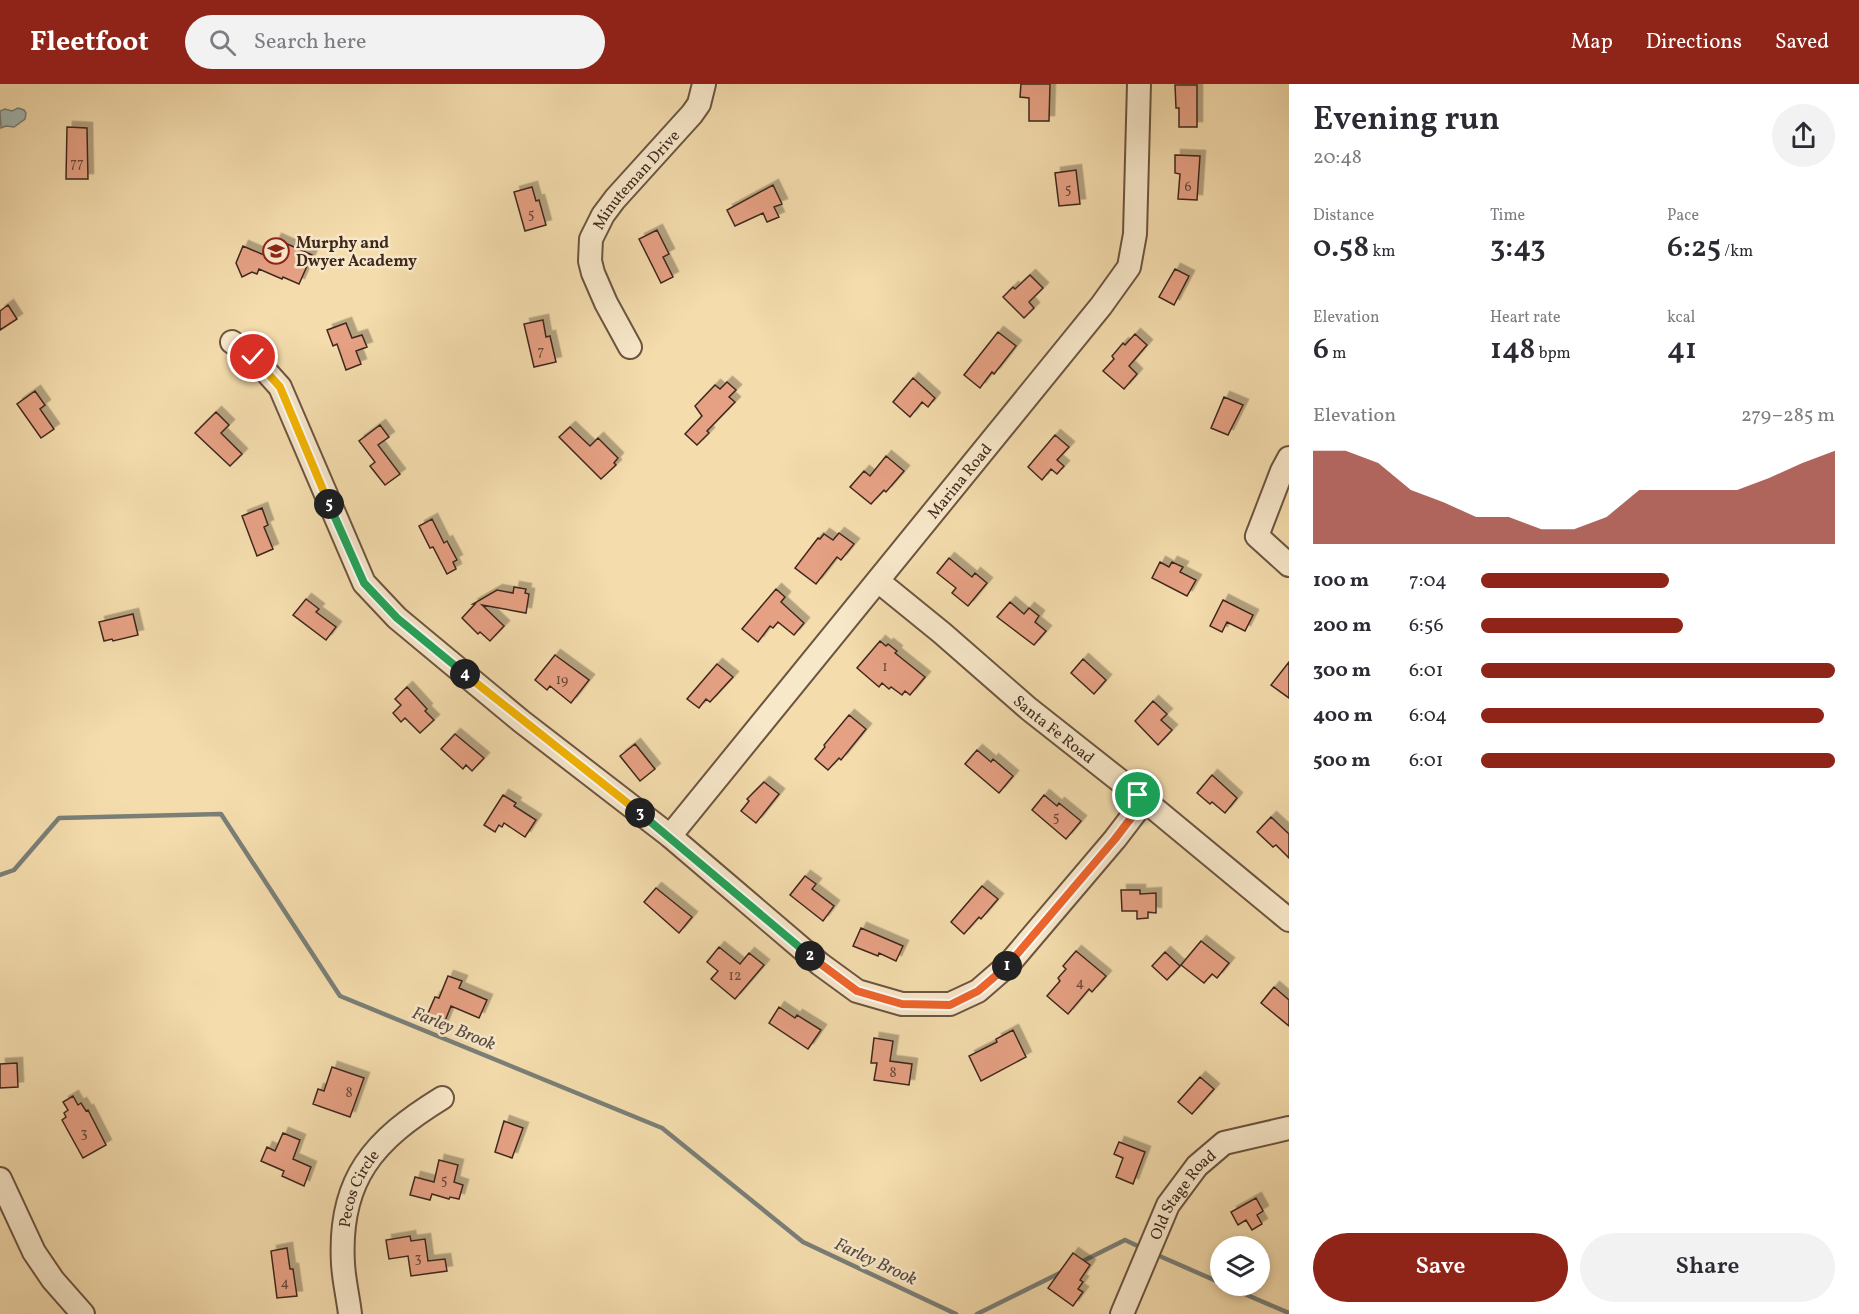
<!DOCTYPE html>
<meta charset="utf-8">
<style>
:root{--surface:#fff;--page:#f2f2f3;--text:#2b2b33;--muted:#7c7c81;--accent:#8f2418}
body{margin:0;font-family:Vollkorn,serif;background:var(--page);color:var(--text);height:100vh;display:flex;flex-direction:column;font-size:22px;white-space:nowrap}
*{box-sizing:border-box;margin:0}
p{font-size:20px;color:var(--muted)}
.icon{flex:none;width:33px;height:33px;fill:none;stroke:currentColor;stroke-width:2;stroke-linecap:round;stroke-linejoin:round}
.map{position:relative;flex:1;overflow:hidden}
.sheet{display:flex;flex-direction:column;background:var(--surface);width:570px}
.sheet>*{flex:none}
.tools{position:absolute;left:1210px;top:1152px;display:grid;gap:12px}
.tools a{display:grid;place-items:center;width:60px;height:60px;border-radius:50%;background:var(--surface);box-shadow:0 3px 9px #0003;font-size:30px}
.pin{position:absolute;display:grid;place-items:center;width:51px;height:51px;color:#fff;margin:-26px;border:3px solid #fff;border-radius:50%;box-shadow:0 2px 6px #0007}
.km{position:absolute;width:30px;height:30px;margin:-15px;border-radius:50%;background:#222;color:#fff;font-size:16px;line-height:30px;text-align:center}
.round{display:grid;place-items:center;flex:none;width:63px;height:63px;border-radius:32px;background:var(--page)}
.headline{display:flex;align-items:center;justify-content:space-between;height:102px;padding:0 24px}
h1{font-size:33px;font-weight:600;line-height:45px}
.stats{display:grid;grid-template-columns:repeat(3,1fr);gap:9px;height:102px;padding:6px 24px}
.stats div{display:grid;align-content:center}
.stats b{font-size:30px;font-weight:600}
.stats small{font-size:16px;font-weight:400}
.stats p{font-size:16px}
.chart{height:168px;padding:12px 24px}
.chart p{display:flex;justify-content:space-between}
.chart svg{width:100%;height:108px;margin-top:6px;fill:var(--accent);opacity:.7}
.action{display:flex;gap:12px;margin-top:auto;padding:12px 24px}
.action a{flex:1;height:69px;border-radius:36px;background:var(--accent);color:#fff;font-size:24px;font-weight:600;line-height:69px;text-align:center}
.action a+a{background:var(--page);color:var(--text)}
ul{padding:0 24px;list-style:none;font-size:20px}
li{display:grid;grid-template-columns:96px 72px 1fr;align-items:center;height:45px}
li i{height:15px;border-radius:8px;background:var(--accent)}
header{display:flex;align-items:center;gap:36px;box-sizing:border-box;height:84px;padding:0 30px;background:var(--accent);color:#fff}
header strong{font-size:28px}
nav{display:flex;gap:33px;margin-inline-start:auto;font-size:21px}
.search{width:420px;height:54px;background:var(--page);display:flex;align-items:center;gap:15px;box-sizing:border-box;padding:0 21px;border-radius:33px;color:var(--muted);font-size:22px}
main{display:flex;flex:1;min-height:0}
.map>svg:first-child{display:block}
</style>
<header>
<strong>Fleetfoot</strong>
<div class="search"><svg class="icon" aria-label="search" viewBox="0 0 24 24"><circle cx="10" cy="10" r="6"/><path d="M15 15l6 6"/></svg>Search here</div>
<nav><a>Map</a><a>Directions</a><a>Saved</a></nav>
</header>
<main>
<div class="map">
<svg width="1289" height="1230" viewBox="0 0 1289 1230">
<defs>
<filter id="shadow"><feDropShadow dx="5.5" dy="-5.5" stdDeviation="0" flood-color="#0004"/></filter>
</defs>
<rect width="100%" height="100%" fill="#f4dcad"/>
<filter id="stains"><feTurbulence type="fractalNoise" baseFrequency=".00333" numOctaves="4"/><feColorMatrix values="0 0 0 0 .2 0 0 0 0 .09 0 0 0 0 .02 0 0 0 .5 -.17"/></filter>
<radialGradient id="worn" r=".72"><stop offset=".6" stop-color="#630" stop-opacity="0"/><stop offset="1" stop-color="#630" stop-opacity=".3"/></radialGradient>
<!-- water -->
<path fill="#a1b9b5" stroke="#7a7f78" stroke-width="1.5" d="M18 24 24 26 26 29 25 35 14 43 6 42 1 44 0 27 5 25 12 27Z"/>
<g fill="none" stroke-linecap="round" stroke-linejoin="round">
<!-- stream -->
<path stroke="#7a7f78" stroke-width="4.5" d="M0 791 14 786 59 734 221 730 340 912 662 1044 803 1158 956 1230
M1155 1170 1221 1199
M1079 1179 1125 1156 1142 1164
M1226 1202 1289 1229
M977 1230 1064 1187"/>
</g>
<!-- building -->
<path fill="#e6a184" stroke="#3f281d" stroke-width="1.5" filter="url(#shadow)" d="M1021 0H1050L1049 37H1029V14L1020 13Z
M1175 1H1197V43H1179V24H1176Z
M67 43 87 44 88 95H66Z
M1175 71 1200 72 1197 116 1178 115 1180 90 1175 89Z
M1076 86 1080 120 1059 122 1055 89Z
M773 101 782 120 774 123 779 133 767 138 763 129 735 142 727 126Z
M532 103 536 117 539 116 546 141 525 147 514 108Z
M657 146 669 170 663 173 673 193 661 199 639 155Z
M276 155 312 171 299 200 283 193 282 195 259 185 257 190 252 188 242 193 236 179 243 162 264 171 265 169 269 171Z
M1175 185 1189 192 1174 221 1159 213Z
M1030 191 1043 204 1029 218 1034 224 1024 234 1003 213 1013 203 1015 205Z
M8 221 17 235 0 246V227Z
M543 236 546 253 550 252 556 278 534 283 524 240Z
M346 239 352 254 362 251 367 263 356 267 361 280 346 286 337 260 333 262 327 246Z
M998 248 1016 262 994 290 992 288 980 304 964 291Z
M1135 250 1147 261 1129 282 1137 290 1124 305 1103 287 1114 275 1112 272 1123 259 1125 261Z
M913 294 935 314 928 323 922 318 910 333 893 318Z
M727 298 736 306 729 313 735 318 707 347 709 349 697 361 685 350 702 332 695 322 715 301 720 305Z
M35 307 45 321 40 325 54 345 41 354 17 320Z
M1224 313 1243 321 1228 351 1211 344Z
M216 328 229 341 221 349 242 370 230 382 195 349Z
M380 341 389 353 378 361 400 390 385 401 370 382 375 378 359 357Z
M570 343 590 362 598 354 618 374 614 379 616 381 601 395 559 353Z
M1055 351 1069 363 1057 376 1064 382 1057 390 1051 385 1042 396 1028 383Z
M886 372 904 387 886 408 884 406 871 420 850 403 864 387 870 392Z
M262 424 268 441 264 443 273 465 257 472 242 432Z
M432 435 444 459 447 457 457 476 453 478 456 485 447 490 433 463 430 464 419 442Z
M839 449 854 460 841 476 837 473 816 500 795 484 818 454 820 455 824 450 833 456Z
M949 474 972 493 975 489 987 499 968 522 952 509 956 504 937 489Z
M1160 478 1169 483 1172 478 1183 483 1180 488 1196 496 1187 512 1152 494Z
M514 503 526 505 525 509 529 510 526 529 482 521 504 542 490 557 480 548 478 550 462 534 475 520H473L497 506 513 509Z
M776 505 785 513 781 518 804 539 794 551 778 538 773 544 770 542 758 558 742 545Z
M306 515 319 525 316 528 336 543 326 556 293 531Z
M1223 516 1253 531 1245 547 1227 538 1222 548 1210 542Z
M1010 518 1024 530 1029 524 1039 532 1035 538 1046 547 1034 561 997 533Z
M133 530 138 551 113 557 112 555 104 557 99 538Z
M880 557 886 562 888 560 897 567 895 569 925 593 910 611 905 607 902 611 891 603 889 605 882 599 879 603 857 584Z
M555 571 589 596 571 619 550 602 547 606 535 596Z
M1083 575 1106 596 1094 610 1071 589Z
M1289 578V614L1271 601Z
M717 580 733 593 710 618 706 615 699 624 687 615Z
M407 603 418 615 427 625 425 627 434 636 420 649 405 634 401 638 393 629 401 621 395 615Z
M1153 617 1167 630 1161 636 1172 646 1158 661 1135 637Z
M849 631 866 645 841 676 839 674 828 686 815 675 825 663 824 661Z
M455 650 484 674 472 687 466 681 463 685 441 665Z
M635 660 655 685 640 697 620 672Z
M977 666 991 678 993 675 1013 692 999 709 965 680Z
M1212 691 1237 714 1225 729 1212 718 1210 720 1197 709Z
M764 698 779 710 756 739 741 727 749 717 747 715Z
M503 711 516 719 514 722 536 736 525 753 504 739 502 743 499 741 495 748 484 741Z
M1044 711 1057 722 1059 719 1081 737 1066 755 1032 726Z
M1271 733 1289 750V774L1276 761 1273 763 1257 748Z
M805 792 816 800 812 805 834 822 823 837 790 811Z
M982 802 998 815 981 835 979 833 964 850 951 838Z
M656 804 692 833 679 849 644 818Z
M1121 806H1140V810L1156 809V829L1148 828V834L1137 835V827H1122Z
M861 844 903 862 896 877 879 869 878 872 853 862Z
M1201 857 1229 879 1217 894 1212 890 1204 899 1181 881Z
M719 863 740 880 749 869 764 881 735 915 711 895 718 887 707 878Z
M1076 867 1106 892 1092 908 1089 905 1068 930 1047 912 1060 897 1058 894 1066 885 1063 882Z
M1165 868 1180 882 1167 896 1152 882Z
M448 892 462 897 459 904 487 916 479 934 451 922 443 942 426 934 435 913 439 914Z
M1274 903 1289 916V942L1261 919Z
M779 923 795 934 797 931 821 946 808 965 769 939Z
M1013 946 1026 973 981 997 969 972 997 958 996 955Z
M874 954 893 957 890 977 912 980 909 1001 874 996 877 979H871Z
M17 979 18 1003 0 1004V980Z
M332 983 364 994 350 1033 313 1020 318 1005 324 1007Z
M1200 993 1214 1005 1192 1030 1178 1018Z
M73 1012 78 1021 81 1019 86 1027 88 1026 106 1061 83 1074 62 1036 66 1033 64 1029 68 1026 63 1018Z
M504 1037 523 1044 512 1074 495 1068Z
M283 1049 300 1056 293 1075 311 1083 304 1102 282 1092 284 1087 261 1077 267 1063 275 1067Z
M1119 1058 1145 1068 1133 1100 1116 1093 1123 1074 1114 1070Z
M439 1076 458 1081 454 1098 463 1101 459 1115 450 1113 449 1115 432 1110 430 1116 410 1111 415 1093 434 1098Z
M1256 1114 1263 1127 1257 1131 1262 1140 1252 1146 1246 1136 1238 1141 1231 1128Z
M410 1152 411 1157 425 1155 428 1177 445 1175 447 1187 411 1192 408 1172 389 1175 386 1156Z
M287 1164 290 1185H293L297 1212 277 1214 271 1167Z
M1073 1169 1090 1181 1080 1196 1083 1198 1078 1205 1083 1208 1073 1222 1048 1204Z"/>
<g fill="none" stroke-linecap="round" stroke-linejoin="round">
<!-- minor casing -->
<g stroke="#6c5541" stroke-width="26">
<g id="minor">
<path d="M232 258 253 273 280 303 364 499 397 534 521 637 670 752 820 880 857 907 902 920H950L978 907 1008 881 1115 755 1144 717"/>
<path id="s1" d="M630 263 606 219 593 189 590 177 591 155 603 131 615 115 692 30 699 20 704 0"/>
<path d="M1289 374 1282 387 1257 452 1289 481"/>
<path id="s2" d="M878 497 942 549 1029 625 1138 711 1289 836"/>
<path id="s3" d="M670 752 1101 222 1129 183 1135 150 1139 0"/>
<path d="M0 1095 34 1168 53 1196 83 1230"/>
<path id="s4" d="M350 1230C348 1213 344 1197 343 1180 338 1095 374 1056 442 1014"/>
<path id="s5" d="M1122 1230 1168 1121 1197 1082 1224 1059 1289 1044"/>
</g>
</g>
<!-- minor -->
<use href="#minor" stroke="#f8e8ca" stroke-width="22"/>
</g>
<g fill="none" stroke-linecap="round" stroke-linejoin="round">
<!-- split-1 casing -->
<g stroke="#fff" stroke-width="12">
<path id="split-1" d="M1007 882 1115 755 1144 717 1138 711"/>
</g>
<!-- split-2 casing -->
<g stroke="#fff" stroke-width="12">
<path id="split-2" d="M810 872 857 907 902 920 950 921 978 907 1007 882"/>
</g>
<!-- split-3 casing -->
<g stroke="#fff" stroke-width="12">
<path id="split-3" d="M640 729 810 872"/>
</g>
<!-- split-4 casing -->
<g stroke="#fff" stroke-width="12">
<path id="split-4" d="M465 590 640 729"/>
</g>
<!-- split-5 casing -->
<g stroke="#fff" stroke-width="12">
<path id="split-5" d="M329 420 364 499 397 534 465 590"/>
</g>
<!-- split-6 casing -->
<g stroke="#fff" stroke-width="12">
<path id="split-6" d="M253 273 280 303 329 420"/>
</g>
<!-- split-1 -->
<use href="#split-1" stroke="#f0652b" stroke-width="8"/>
<!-- split-2 -->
<use href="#split-2" stroke="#f0652b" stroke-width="8"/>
<!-- split-3 -->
<use href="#split-3" stroke="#22a559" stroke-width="8"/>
<!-- split-4 -->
<use href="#split-4" stroke="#f5b400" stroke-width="8"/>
<!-- split-5 -->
<use href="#split-5" stroke="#22a559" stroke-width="8"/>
<!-- split-6 -->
<use href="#split-6" stroke="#f5b400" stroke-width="8"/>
</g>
<!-- icons -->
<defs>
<g id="school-ring" transform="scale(1.35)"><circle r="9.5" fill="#f8e8ca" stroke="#8f2418" stroke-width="1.5"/><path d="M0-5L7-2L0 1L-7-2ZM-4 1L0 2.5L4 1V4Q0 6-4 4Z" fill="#8f2418"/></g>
</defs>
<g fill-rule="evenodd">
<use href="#school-ring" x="276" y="167"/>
</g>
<g text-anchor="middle" stroke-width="5" stroke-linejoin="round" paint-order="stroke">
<!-- number labels -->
<g font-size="14" fill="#694637">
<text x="77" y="83">77</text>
<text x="1188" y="107">6</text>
<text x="1068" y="109">5</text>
<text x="531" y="134">5</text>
<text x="541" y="271">7</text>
<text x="885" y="587">1</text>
<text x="562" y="600">19</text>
<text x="1056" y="737">5</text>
<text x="735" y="896">12</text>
<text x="1080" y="903">4</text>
<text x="893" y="993">8</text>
<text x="349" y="1013">8</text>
<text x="84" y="1053">3</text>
<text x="444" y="1100">5</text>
<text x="418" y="1178">3</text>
<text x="285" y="1203">4</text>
</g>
<!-- street labels -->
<g font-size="16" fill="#3f281d" stroke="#f8e8ca">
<text dy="6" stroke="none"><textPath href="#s1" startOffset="192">Minuteman Drive</textPath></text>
<text dy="6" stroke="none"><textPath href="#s3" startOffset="458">Marina Road</textPath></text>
<text dy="6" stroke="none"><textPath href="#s2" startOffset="230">Santa Fe Road</textPath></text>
<text dy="6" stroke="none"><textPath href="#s4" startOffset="129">Pecos Circle</textPath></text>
<text dy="6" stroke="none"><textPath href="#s5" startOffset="135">Old Stage Road</textPath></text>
</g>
<!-- poi labels -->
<g font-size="16" font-weight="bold" fill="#3f281d" stroke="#f8e8ca" text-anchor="start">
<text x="296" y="164">Murphy and<tspan x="296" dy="18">Dwyer Academy</tspan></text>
</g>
<!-- water labels -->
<g font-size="18" font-style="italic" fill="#584c43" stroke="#f8e8ca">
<text transform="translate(454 944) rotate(22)" y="6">Farley Brook</text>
<text transform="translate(876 1177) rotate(25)" y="6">Farley Brook</text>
</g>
</g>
<rect width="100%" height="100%" filter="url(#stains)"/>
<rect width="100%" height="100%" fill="url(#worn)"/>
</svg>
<div class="tools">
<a><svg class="icon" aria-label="layers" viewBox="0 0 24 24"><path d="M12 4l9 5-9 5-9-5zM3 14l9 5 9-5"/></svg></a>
</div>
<div class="pin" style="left:1138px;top:711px;background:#1e9e55"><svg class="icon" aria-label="arrive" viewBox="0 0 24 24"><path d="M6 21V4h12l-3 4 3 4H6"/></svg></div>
<div class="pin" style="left:253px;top:273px;background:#d93025"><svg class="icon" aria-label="check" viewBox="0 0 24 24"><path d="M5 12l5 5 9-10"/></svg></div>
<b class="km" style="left:1007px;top:882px">1</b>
<b class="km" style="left:810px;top:872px">2</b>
<b class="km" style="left:640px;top:729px">3</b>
<b class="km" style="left:465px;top:590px">4</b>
<b class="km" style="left:329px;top:420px">5</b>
</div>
<section class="sheet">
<div class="headline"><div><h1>Evening run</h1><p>20:48</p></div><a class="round"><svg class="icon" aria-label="share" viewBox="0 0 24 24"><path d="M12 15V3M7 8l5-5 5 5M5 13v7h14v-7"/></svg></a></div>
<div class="stats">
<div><p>Distance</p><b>0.58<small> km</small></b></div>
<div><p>Time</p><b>3:43</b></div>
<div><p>Pace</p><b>6:25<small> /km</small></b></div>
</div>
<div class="stats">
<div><p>Elevation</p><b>6<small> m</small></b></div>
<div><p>Heart rate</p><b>148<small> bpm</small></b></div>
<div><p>kcal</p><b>41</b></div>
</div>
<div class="chart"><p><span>Elevation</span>279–285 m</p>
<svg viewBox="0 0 160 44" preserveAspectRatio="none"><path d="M0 44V6L10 6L20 11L30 22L40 27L50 33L60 33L70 38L80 38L90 33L100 22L110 22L120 22L130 22L140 17L150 11L160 6V44z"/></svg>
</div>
<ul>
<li><b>100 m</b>7:04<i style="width:53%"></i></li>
<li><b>200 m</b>6:56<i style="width:57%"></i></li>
<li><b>300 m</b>6:01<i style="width:100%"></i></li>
<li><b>400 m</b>6:04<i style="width:97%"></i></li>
<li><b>500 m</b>6:01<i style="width:100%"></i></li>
</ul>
<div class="action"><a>Save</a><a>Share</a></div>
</section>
</main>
